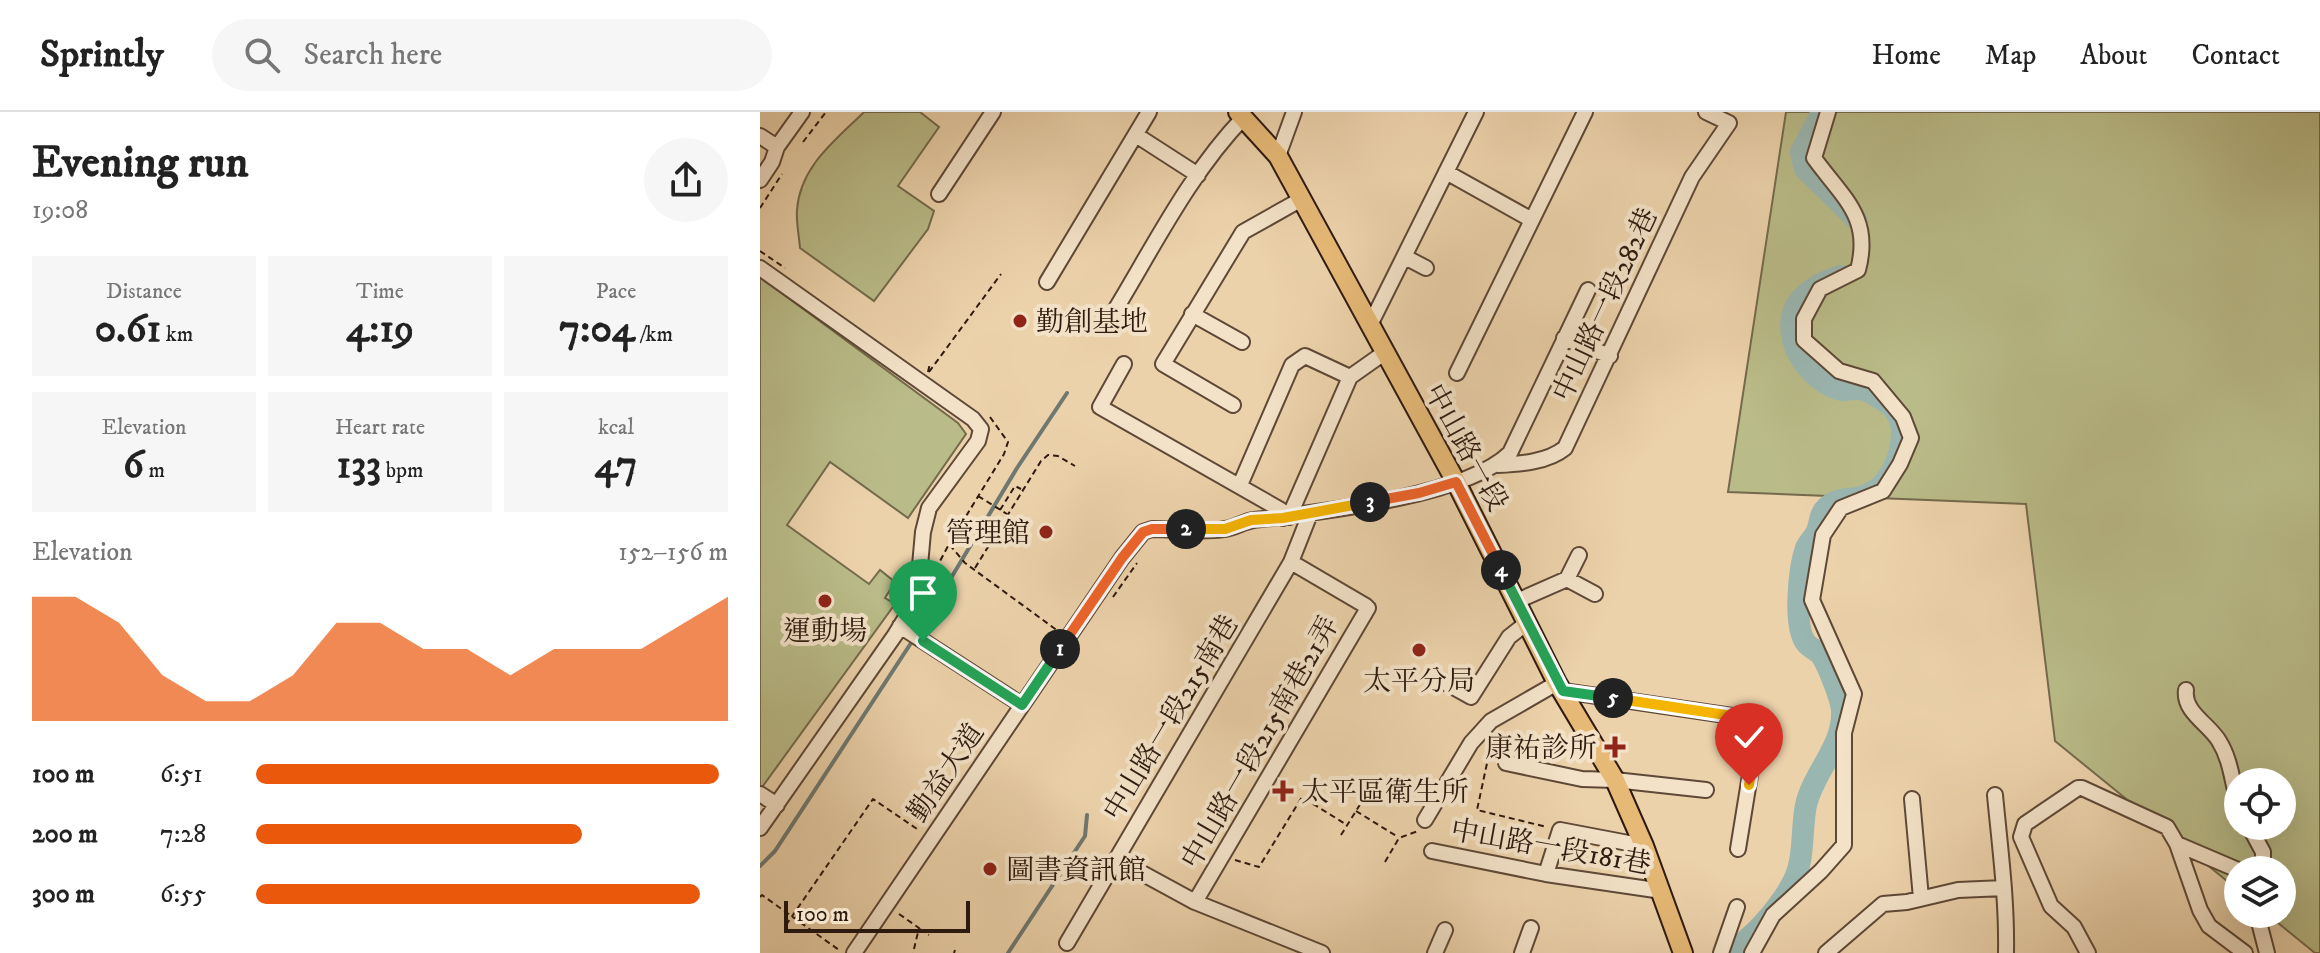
<!DOCTYPE html>
<meta charset="utf-8">
<style>
:root{--surface:#fff;--page:#f6f6f6;--text:#222;--muted:#767676;--line:#e0e0e0;--accent:#ea580c}
body{margin:0;font-family:"IM FELL DW Pica","Noto Serif TC",serif;background:var(--page);color:var(--text);height:100vh;display:flex;flex-direction:column;font-size:30px;white-space:nowrap}
*{box-sizing:border-box;margin:0}
p{font-size:26px;color:var(--muted)}
.icon{flex:none;width:44px;height:44px;fill:none;stroke:currentColor;stroke-width:2;stroke-linecap:round;stroke-linejoin:round}
.map{position:relative;flex:1;overflow:hidden}
.drawer{display:flex;flex-direction:column;background:var(--surface);width:760px}
.drawer>*{flex:none}
.buttons{position:absolute;left:1464px;top:656px;display:grid;gap:16px}
.buttons a{display:grid;place-items:center;width:72px;height:72px;border-radius:50%;background:var(--surface);box-shadow:0 8px 32px #0002;font-size:40px}
.scale{position:absolute;left:24px;bottom:20px;width:186px;box-sizing:border-box;padding-left:8px;border:4px solid #2f1a10;border-top:0;font-size:22px;line-height:28px;white-space:nowrap;color:#2f1a10;-webkit-text-stroke:6px #f3e2c8;paint-order:stroke}
.pin{position:absolute;display:grid;place-items:center;width:68px;height:68px;color:#fff;margin:-82px -34px;border-radius:50% 50% 50% 0;rotate:-45deg;box-shadow:0 0 8px #0007}
.pin .icon{rotate:45deg}
.km{position:absolute;width:40px;height:40px;margin:-20px;border-radius:50%;background:#222;color:#fff;font-size:22px;line-height:40px;text-align:center}
.round{display:grid;place-items:center;flex:none;width:84px;height:84px;border-radius:42px;background:var(--page)}
.headline{display:flex;align-items:center;justify-content:space-between;height:136px;padding:0 32px}
h1{font-size:44px;font-weight:700;line-height:60px}
.metrics{display:grid;grid-template-columns:repeat(3,1fr);gap:12px;height:136px;padding:8px 32px}
.metrics div{display:grid;align-content:center;border-radius:0px;background:var(--page);text-align:center}
.metrics b{font-size:40px;font-weight:700}
.metrics small{font-size:22px;font-weight:400}
.metrics p{font-size:22px}
.chart{height:224px;padding:16px 32px}
.chart p{display:flex;justify-content:space-between}
.chart svg{width:100%;height:144px;margin-top:8px;fill:var(--accent);opacity:.7}
ul{padding:0 32px;list-style:none;font-size:26px}
li{display:grid;grid-template-columns:128px 96px 1fr;align-items:center;height:60px}
li i{height:20px;border-radius:10px;background:var(--accent)}
header{display:flex;align-items:center;gap:48px;box-sizing:border-box;height:112px;padding:0 40px;background:var(--surface);border-bottom:2px solid var(--line)}
header strong{font-size:38px}
nav{display:flex;gap:44px;margin-inline-start:auto;font-size:28px}
.search{width:560px;height:72px;background:var(--page);display:flex;align-items:center;gap:20px;box-sizing:border-box;padding:0 28px;border-radius:44px;color:var(--muted);font-size:30px}
main{display:flex;flex:1;min-height:0}
.map>svg:first-child{display:block}
</style>
<header>
<strong>Sprintly</strong>
<div class="search"><svg class="icon" aria-label="search" viewBox="0 0 24 24"><circle cx="10" cy="10" r="6"/><path d="M15 15l6 6"/></svg>Search here</div>
<nav><a>Home</a><a>Map</a><a>About</a><a>Contact</a></nav>
</header>
<main>
<section class="drawer">
<div class="headline"><div><h1>Evening run</h1><p>19:08</p></div><a class="round"><svg class="icon" aria-label="share" viewBox="0 0 24 24"><path d="M12 15V3M7 8l5-5 5 5M5 13v7h14v-7"/></svg></a></div>
<div class="metrics">
<div><p>Distance</p><b>0.61<small> km</small></b></div>
<div><p>Time</p><b>4:19</b></div>
<div><p>Pace</p><b>7:04<small> /km</small></b></div>
</div>
<div class="metrics">
<div><p>Elevation</p><b>6<small> m</small></b></div>
<div><p>Heart rate</p><b>133<small> bpm</small></b></div>
<div><p>kcal</p><b>47</b></div>
</div>
<div class="chart"><p><span>Elevation</span>152–156 m</p>
<svg viewBox="0 0 160 44" preserveAspectRatio="none"><path d="M0 44V6L10 6L20 14L30 30L40 38L50 38L60 30L70 14L80 14L90 22L100 22L110 30L120 22L130 22L140 22L150 14L160 6V44z"/></svg>
</div>
<ul>
<li><b>100 m</b>6:51<i style="width:98%"></i></li>
<li><b>200 m</b>7:28<i style="width:69%"></i></li>
<li><b>300 m</b>6:55<i style="width:94%"></i></li>
</ul>
</section>
<div class="map">
<svg width="1560" height="841" viewBox="0 0 1560 841">
<rect width="100%" height="100%" fill="#ecd2ab"/>
<filter id="stains"><feTurbulence type="fractalNoise" baseFrequency=".0025" numOctaves="4"/><feColorMatrix values="0 0 0 0 .2 0 0 0 0 .09 0 0 0 0 .02 0 0 0 .5 -.17"/></filter>
<radialGradient id="worn" r=".72"><stop offset=".6" stop-color="#630" stop-opacity="0"/><stop offset="1" stop-color="#630" stop-opacity=".3"/></radialGradient>
<!-- green -->
<path fill="#b9bb88" stroke="#746a4c" stroke-width="2" fill-rule="evenodd" d="M104 0H160L179 15 138 74 174 99 168 117 114 189 40 136C39 123 36 110 37 98 40 54 76 28 104 0Z
M1026 0H1560V841H1555L1507 802H1522V758H1478V778L1295 629 1266 392 968 380ZM1478 670H1522V714H1478Z
M0 165 198 311 206 322 148 406 70 350 27 413 109 472 120 458 135 470 125 486 135 492 0 678Z"/>
<g fill="none" stroke-linecap="round" stroke-linejoin="round">
<!-- stream -->
<path stroke="#6f7871" stroke-width="4" d="M158 521 257 356 307 281
M0 754 15 739 153 528
M248 841 325 724 327 703"/>
<!-- river -->
<path stroke="#9ab6b1" stroke-width="22" d="M1062 0 1041 40 1045 57 1096 107
M979 841C987 823 989 827 1001 814 1013 801 1025 786 1033 770 1045 748 1041 717 1046 693 1054 659 1084 634 1082 598 1081 587 1067 550 1060 542 1056 538 1050 536 1046 531 1033 514 1039 456 1046 436 1048 431 1053 427 1056 421 1061 412 1058 403 1067 395 1079 384 1094 389 1107 383 1131 373 1143 341 1142 317 1141 307 1135 297 1127 291 1120 286 1109 279 1101 277 1095 276 1088 279 1082 278 1052 271 1026 235 1032 205 1037 181 1061 170 1081 164"/>
<!-- minor casing -->
<g stroke="#5e4837" stroke-width="18">
<path id="minor" d="M376 23 438 63
M0 24 17 35
M518 44 534 0
M686 60 772 108
M0 68 12 50 17 35 42 0
M179 82 233 0
M645 145 666 156
M0 156 213 307 221 317 218 329 169 396 163 420 157 487 135 523 0 716
M287 170 389 0
M432 202 482 230
M349 208C391 140 428 63 484 5
M610 213 716 0
M804 226 850 244
M364 252 340 295 521 398 523 406
M697 261 825 0
M473 293 403 252 483 120 540 88
M738 353C760 352 788 350 805 336L932 65 969 11 946 0
M480 373 532 253 545 244 590 265
M529 405 590 265 624 241
M531 450 606 494
M807 467 819 443
M757 489 807 467 835 482
M140 514 262 593
M675 565 711 585 749 525 768 510
M1426 578C1423 600 1449 612 1459 629 1471 648 1472 670 1478 690
M803 579 999 608 978 737
M746 651 822 667 855 668 946 678
M0 682 17 693
M1235 683C1240 736 1247 788 1246 841
M1152 687 1161 786
M665 708 711 631 731 609 797 571
M1489 714 1503 740V753L1499 758
M1417 732 1478 758
M672 739 786 762 902 779
M356 747 435 790 562 841
M786 762 800 718 884 734
M435 790 608 496
M1500 814 1507 841
M307 831 531 450 550 402
M94 841 362 446 383 420 392 417C415 417 442 421 465 417 475 416 484 409 494 408 559 400 705 385 750 341L828 178
M675 841 685 818
M762 841 771 816
M961 841 977 795
M992 841 1013 803 1061 759 1084 733V621L1094 582 1052 488 1063 423 1081 396 1123 379 1140 352 1151 326 1143 305 1113 269 1079 259 1044 228V207L1060 177 1098 158C1112 105 1083 86 1054 46L1068 0
M1066 841 1123 792 1147 790 1198 778 1244 776
M1328 841 1314 815 1291 794 1261 725 1265 712 1318 676H1322L1407 715 1417 732 1440 798 1449 814 1485 841"/>
</g>
<!-- major casing -->
<g stroke="#2f1a10" stroke-width="22">
<path id="major" d="M478 0 518 44 696 370 797 571 855 668 884 734 923 841"/>
</g>
<!-- path -->
<path stroke="#2f1a10" stroke-width="2" stroke-dasharray="6 4" stroke-linecap="butt" d="M43 30 66 0
M0 96 22 62
M0 139 25 156
M168 260 170 251
M169 260 241 162
M230 305 248 330 244 342 189 432 205 451 298 519
M218 384 247 402
M240 398 255 374 261 377
M173 455 179 451 188 434
M215 456 281 349 288 343 298 344 315 354
M353 485 377 451
M729 642 717 698 787 715
M573 671 589 681
M596 699 638 725
M581 723 611 675
M475 748 499 755 542 685 587 713
M625 750 639 726 658 719
M0 785 2 783 79 838
M139 802 159 816 153 841
M26 813 113 687 160 719
M160 817 169 823
M194 841 195 838"/>
<!-- minor -->
<use href="#minor" stroke="#f3e2c8" stroke-width="14"/>
<!-- major -->
<use href="#major" stroke="#e6b976" stroke-width="18"/>
</g>
<g fill="none" stroke-linecap="round" stroke-linejoin="round">
<!-- split-1 casing -->
<g stroke="#fff" stroke-width="16">
<path id="split-1" d="M163 529 262 593 300 537"/>
</g>
<!-- split-2 casing -->
<g stroke="#fff" stroke-width="16">
<path id="split-2" d="M300 537 362 446 383 420 392 417H426"/>
</g>
<!-- split-3 casing -->
<g stroke="#fff" stroke-width="16">
<path id="split-3" d="M426 417H465L491 408 523 406 610 390"/>
</g>
<!-- split-4 casing -->
<g stroke="#fff" stroke-width="16">
<path id="split-4" d="M610 390 659 381 696 370 741 458"/>
</g>
<!-- split-5 casing -->
<g stroke="#fff" stroke-width="16">
<path id="split-5" d="M741 458 803 579 853 586"/>
</g>
<!-- split-6 casing -->
<g stroke="#fff" stroke-width="16">
<path id="split-6" d="M853 586 999 608 989 673"/>
</g>
<!-- split-1 -->
<use href="#split-1" stroke="#22a559" stroke-width="10"/>
<!-- split-2 -->
<use href="#split-2" stroke="#f0652b" stroke-width="10"/>
<!-- split-3 -->
<use href="#split-3" stroke="#f5b400" stroke-width="10"/>
<!-- split-4 -->
<use href="#split-4" stroke="#f0652b" stroke-width="10"/>
<!-- split-5 -->
<use href="#split-5" stroke="#22a559" stroke-width="10"/>
<!-- split-6 -->
<use href="#split-6" stroke="#f5b400" stroke-width="10"/>
</g>
<!-- markers -->
<g fill="#8f2418" stroke="#f3e2c8" stroke-width="3">
<circle cx="260" cy="209" r="8"/>
<circle cx="286" cy="420" r="8"/>
<circle cx="65" cy="489" r="8"/>
<circle cx="659" cy="538" r="8"/>
<path d="M851 623h8v8h8v8h-8v8h-8v-8h-8v-8h8z"/>
<path d="M519 667h8v8h8v8h-8v8h-8v-8h-8v-8h8z"/>
<circle cx="230" cy="757" r="8"/>
</g>
<g text-anchor="middle" stroke-width="8" stroke-linejoin="round" paint-order="stroke">
<!-- street labels -->
<g font-size="28" fill="#2f1a10" stroke="#f3e2c8">
<text transform="translate(844 192) rotate(-65)" y="10">中山路一段282巷</text>
<text transform="translate(707 335) rotate(61)" y="10">中山路一段</text>
<text transform="translate(410 605) rotate(-59)" y="10">中山路一段215南巷</text>
<text transform="translate(499 630) rotate(-60)" y="10">中山路一段215南巷21弄</text>
<text transform="translate(185 660) rotate(-56)" y="10">勤益大道</text>
<text transform="translate(791 734) rotate(10)" y="10">中山路一段181巷</text>
</g>
<!-- poi labels -->
<g font-size="28" fill="#2f1a10" stroke="#f3e2c8" text-anchor="start">
<text x="276" y="219">勤創基地</text>
<text x="270" y="430" text-anchor="end">管理館</text>
<text x="65" y="528" text-anchor="middle">運動場</text>
<text x="659" y="578" text-anchor="middle">太平分局</text>
<text x="837" y="645" text-anchor="end">康祐診所</text>
<text x="541" y="689">太平區衛生所</text>
<text x="246" y="767">圖書資訊館</text>
</g>
</g>
<rect width="100%" height="100%" filter="url(#stains)"/>
<rect width="100%" height="100%" fill="url(#worn)"/>
</svg>
<div class="buttons">
<a><svg class="icon" aria-label="locate" viewBox="0 0 24 24"><circle cx="12" cy="12" r="6"/><path d="M12 2v4M12 18v4M2 12h4M18 12h4"/></svg></a>
<a><svg class="icon" aria-label="layers" viewBox="0 0 24 24"><path d="M12 4l9 5-9 5-9-5zM3 14l9 5 9-5"/></svg></a>
</div>
<div class="scale">100 m</div>
<div class="pin" style="left:163px;top:529px;background:#1e9e55"><svg class="icon" aria-label="arrive" viewBox="0 0 24 24"><path d="M6 21V4h12l-3 4 3 4H6"/></svg></div>
<div class="pin" style="left:989px;top:673px;background:#d93025"><svg class="icon" aria-label="check" viewBox="0 0 24 24"><path d="M5 12l5 5 9-10"/></svg></div>
<b class="km" style="left:300px;top:537px">1</b>
<b class="km" style="left:426px;top:417px">2</b>
<b class="km" style="left:610px;top:390px">3</b>
<b class="km" style="left:741px;top:458px">4</b>
<b class="km" style="left:853px;top:586px">5</b>
</div>
</main>
